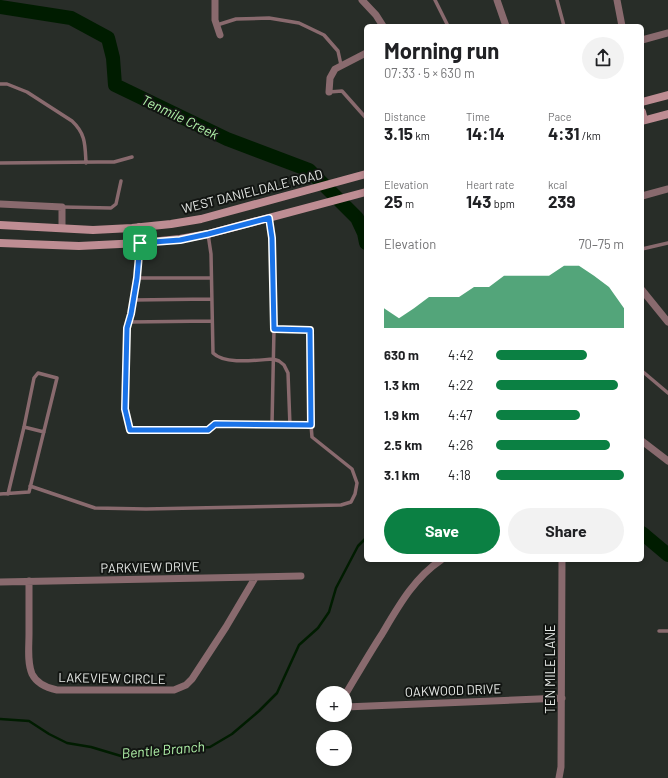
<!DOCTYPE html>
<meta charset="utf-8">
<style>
:root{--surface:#fff;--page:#f2f2f2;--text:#202124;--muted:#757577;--accent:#0b8043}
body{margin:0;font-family:Barlow,sans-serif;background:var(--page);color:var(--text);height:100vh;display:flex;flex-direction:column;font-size:15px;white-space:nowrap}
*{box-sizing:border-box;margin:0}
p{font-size:13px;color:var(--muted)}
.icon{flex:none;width:22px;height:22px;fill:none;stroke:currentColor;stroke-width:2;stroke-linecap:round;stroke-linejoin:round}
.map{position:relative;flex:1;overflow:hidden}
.details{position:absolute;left:364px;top:24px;width:280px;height:538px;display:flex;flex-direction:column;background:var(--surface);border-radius:6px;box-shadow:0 2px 6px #0003}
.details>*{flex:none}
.fabs{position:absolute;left:316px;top:686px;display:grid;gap:8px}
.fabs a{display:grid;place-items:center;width:36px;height:36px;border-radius:50%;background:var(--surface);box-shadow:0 2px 6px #0003;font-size:20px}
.pin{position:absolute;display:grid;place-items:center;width:34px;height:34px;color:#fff;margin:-17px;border-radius:8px;box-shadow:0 2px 6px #0006}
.round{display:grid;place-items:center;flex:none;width:42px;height:42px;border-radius:21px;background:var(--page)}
.summary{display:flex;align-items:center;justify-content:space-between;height:68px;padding:0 20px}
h1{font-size:22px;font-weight:700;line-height:30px}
.stats{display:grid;grid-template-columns:repeat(3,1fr);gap:6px;height:68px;padding:4px 20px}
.stats div{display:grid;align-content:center}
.stats b{font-size:17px;font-weight:700}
.stats small{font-size:11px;font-weight:400}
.stats p{font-size:11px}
.chart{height:112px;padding:8px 20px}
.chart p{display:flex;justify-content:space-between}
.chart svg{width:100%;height:72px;margin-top:4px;fill:var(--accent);opacity:.7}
.action{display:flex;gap:8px;margin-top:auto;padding:8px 20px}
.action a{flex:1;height:46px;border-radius:24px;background:var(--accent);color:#fff;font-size:16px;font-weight:700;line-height:46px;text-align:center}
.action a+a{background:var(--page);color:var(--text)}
ul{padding:0 20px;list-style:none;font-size:13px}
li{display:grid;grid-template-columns:64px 48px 1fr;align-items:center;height:30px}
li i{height:10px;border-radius:5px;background:var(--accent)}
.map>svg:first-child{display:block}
</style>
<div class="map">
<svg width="668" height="778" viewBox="0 0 668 778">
<rect width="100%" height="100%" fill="#282d28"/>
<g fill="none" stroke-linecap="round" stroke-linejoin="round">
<!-- stream -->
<path stroke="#001c00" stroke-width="2.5" d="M0 719 29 721 49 734 67 743 91 747 121 756 210 747 232 734 259 711 277 693 299 645 318 628 329 612 336 588 358 546 366 538"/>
<!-- river -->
<path stroke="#001c00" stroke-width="14" d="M0 7 71 18 108 38 113 58 115 85 227 139 309 170 357 218 364 233 366 243
M642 533 668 555"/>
<!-- service -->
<path stroke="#896a6e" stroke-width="3.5" d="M435 0 448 26
M557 0 564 26
M217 25 236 19 269 18 299 23 324 35 338 51 341 65
M0 84H7L27 92 72 121C86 134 85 145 86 163
M329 92 342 91 366 118
M0 163 98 162H114L132 157
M62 207 111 208 116 204 121 181
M208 234 211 254 213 353C225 365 257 360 273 359L279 361 284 365 288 373 290 426
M140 243 137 278 131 314 127 328 125 409 130 430H208L215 424H272L274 329 272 238 269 218
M642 249 668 243
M137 278H211
M133 300 212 299
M129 322 212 321
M642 371 668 393
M272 424 281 426 311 425 310 330 274 329
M24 427 44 432
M30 486 95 508 146 509 341 505 351 502 355 494 357 483 352 469 312 437 311 425
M0 494 29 492 57 378 38 373 34 378 24 427 8 494
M659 631H668"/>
<!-- minor -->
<path stroke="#896a6e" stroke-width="7" d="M215 0V20L220 35
M362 0 376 15 383 26
M497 0 506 26
M617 0 622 26
M642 40 668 33
M329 92 330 78 335 69 366 53
M642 196 668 189
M0 204 62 207V228
M642 290 668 322
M642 441 668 461
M29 581C29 598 29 616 29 634 29 647 27 662 32 674 37 684 47 688 57 690H174L186 685 192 679 226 627 255 578
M0 582 301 576
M345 695C357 675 369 654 382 634 398 607 414 578 441 560
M345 707 562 698
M559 778 561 767 562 560"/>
<!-- secondary -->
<path stroke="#be8d93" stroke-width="8" d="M642 102 668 95
M642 112 644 120
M642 121 668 114
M0 225 93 230 132 228 171 224 201 219 366 174
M139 227 140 243
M0 243 79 246 140 243 180 239 208 234 366 192"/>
</g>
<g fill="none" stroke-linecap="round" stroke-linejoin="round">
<!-- route casing -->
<g stroke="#fff" stroke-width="8">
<path id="route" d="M269 218 272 238 274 329 310 330 311 425 215 424 208 430H130L125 409 127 328 131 314 137 278 140 243 180 240 208 234Z"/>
</g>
<!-- route -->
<use href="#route" stroke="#1a73e8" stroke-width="5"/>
</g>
<g text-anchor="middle" stroke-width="4" stroke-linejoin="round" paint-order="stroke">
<!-- street labels -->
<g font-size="13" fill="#e8ebe8" stroke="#121512">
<text transform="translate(252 191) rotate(-14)" y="5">WEST DANIELDALE ROAD</text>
<text transform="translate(150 567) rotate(-1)" y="5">PARKVIEW DRIVE</text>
<text transform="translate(550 669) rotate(-90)" y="5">TEN MILE LANE</text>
<text transform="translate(112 678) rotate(1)" y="5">LAKEVIEW CIRCLE</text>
<text transform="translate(453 690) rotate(-2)" y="5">OAKWOOD DRIVE</text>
</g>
<!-- water labels -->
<g font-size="14" font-style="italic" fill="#b0f2a9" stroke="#121512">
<text transform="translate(180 117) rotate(26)" y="5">Tenmile Creek</text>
<text transform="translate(163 750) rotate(-5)" y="5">Bentle Branch</text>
</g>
</g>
</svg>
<div class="fabs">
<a>+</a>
<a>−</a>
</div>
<div class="pin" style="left:140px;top:243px;background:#1e9e55"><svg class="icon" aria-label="arrive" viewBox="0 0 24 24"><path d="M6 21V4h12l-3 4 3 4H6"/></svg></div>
<section class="details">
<div class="summary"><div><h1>Morning run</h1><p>07:33 · 5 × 630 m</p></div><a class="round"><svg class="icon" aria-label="share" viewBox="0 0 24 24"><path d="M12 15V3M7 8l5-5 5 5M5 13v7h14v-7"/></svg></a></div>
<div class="stats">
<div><p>Distance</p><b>3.15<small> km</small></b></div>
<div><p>Time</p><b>14:14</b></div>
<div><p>Pace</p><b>4:31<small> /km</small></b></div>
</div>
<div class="stats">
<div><p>Elevation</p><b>25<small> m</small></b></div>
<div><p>Heart rate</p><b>143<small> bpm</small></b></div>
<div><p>kcal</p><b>239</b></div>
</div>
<div class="chart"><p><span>Elevation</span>70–75 m</p>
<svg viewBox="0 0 160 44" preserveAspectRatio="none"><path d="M0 44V32L10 38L20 32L30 25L40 25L50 25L60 19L70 19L80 12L90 12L100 12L110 12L120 6L130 6L140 12L150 19L160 32V44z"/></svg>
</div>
<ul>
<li><b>630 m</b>4:42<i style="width:71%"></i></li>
<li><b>1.3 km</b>4:22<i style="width:95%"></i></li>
<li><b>1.9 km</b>4:47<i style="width:66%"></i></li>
<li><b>2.5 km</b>4:26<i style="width:89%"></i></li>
<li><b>3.1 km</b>4:18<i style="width:100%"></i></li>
</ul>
<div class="action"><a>Save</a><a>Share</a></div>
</section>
</div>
